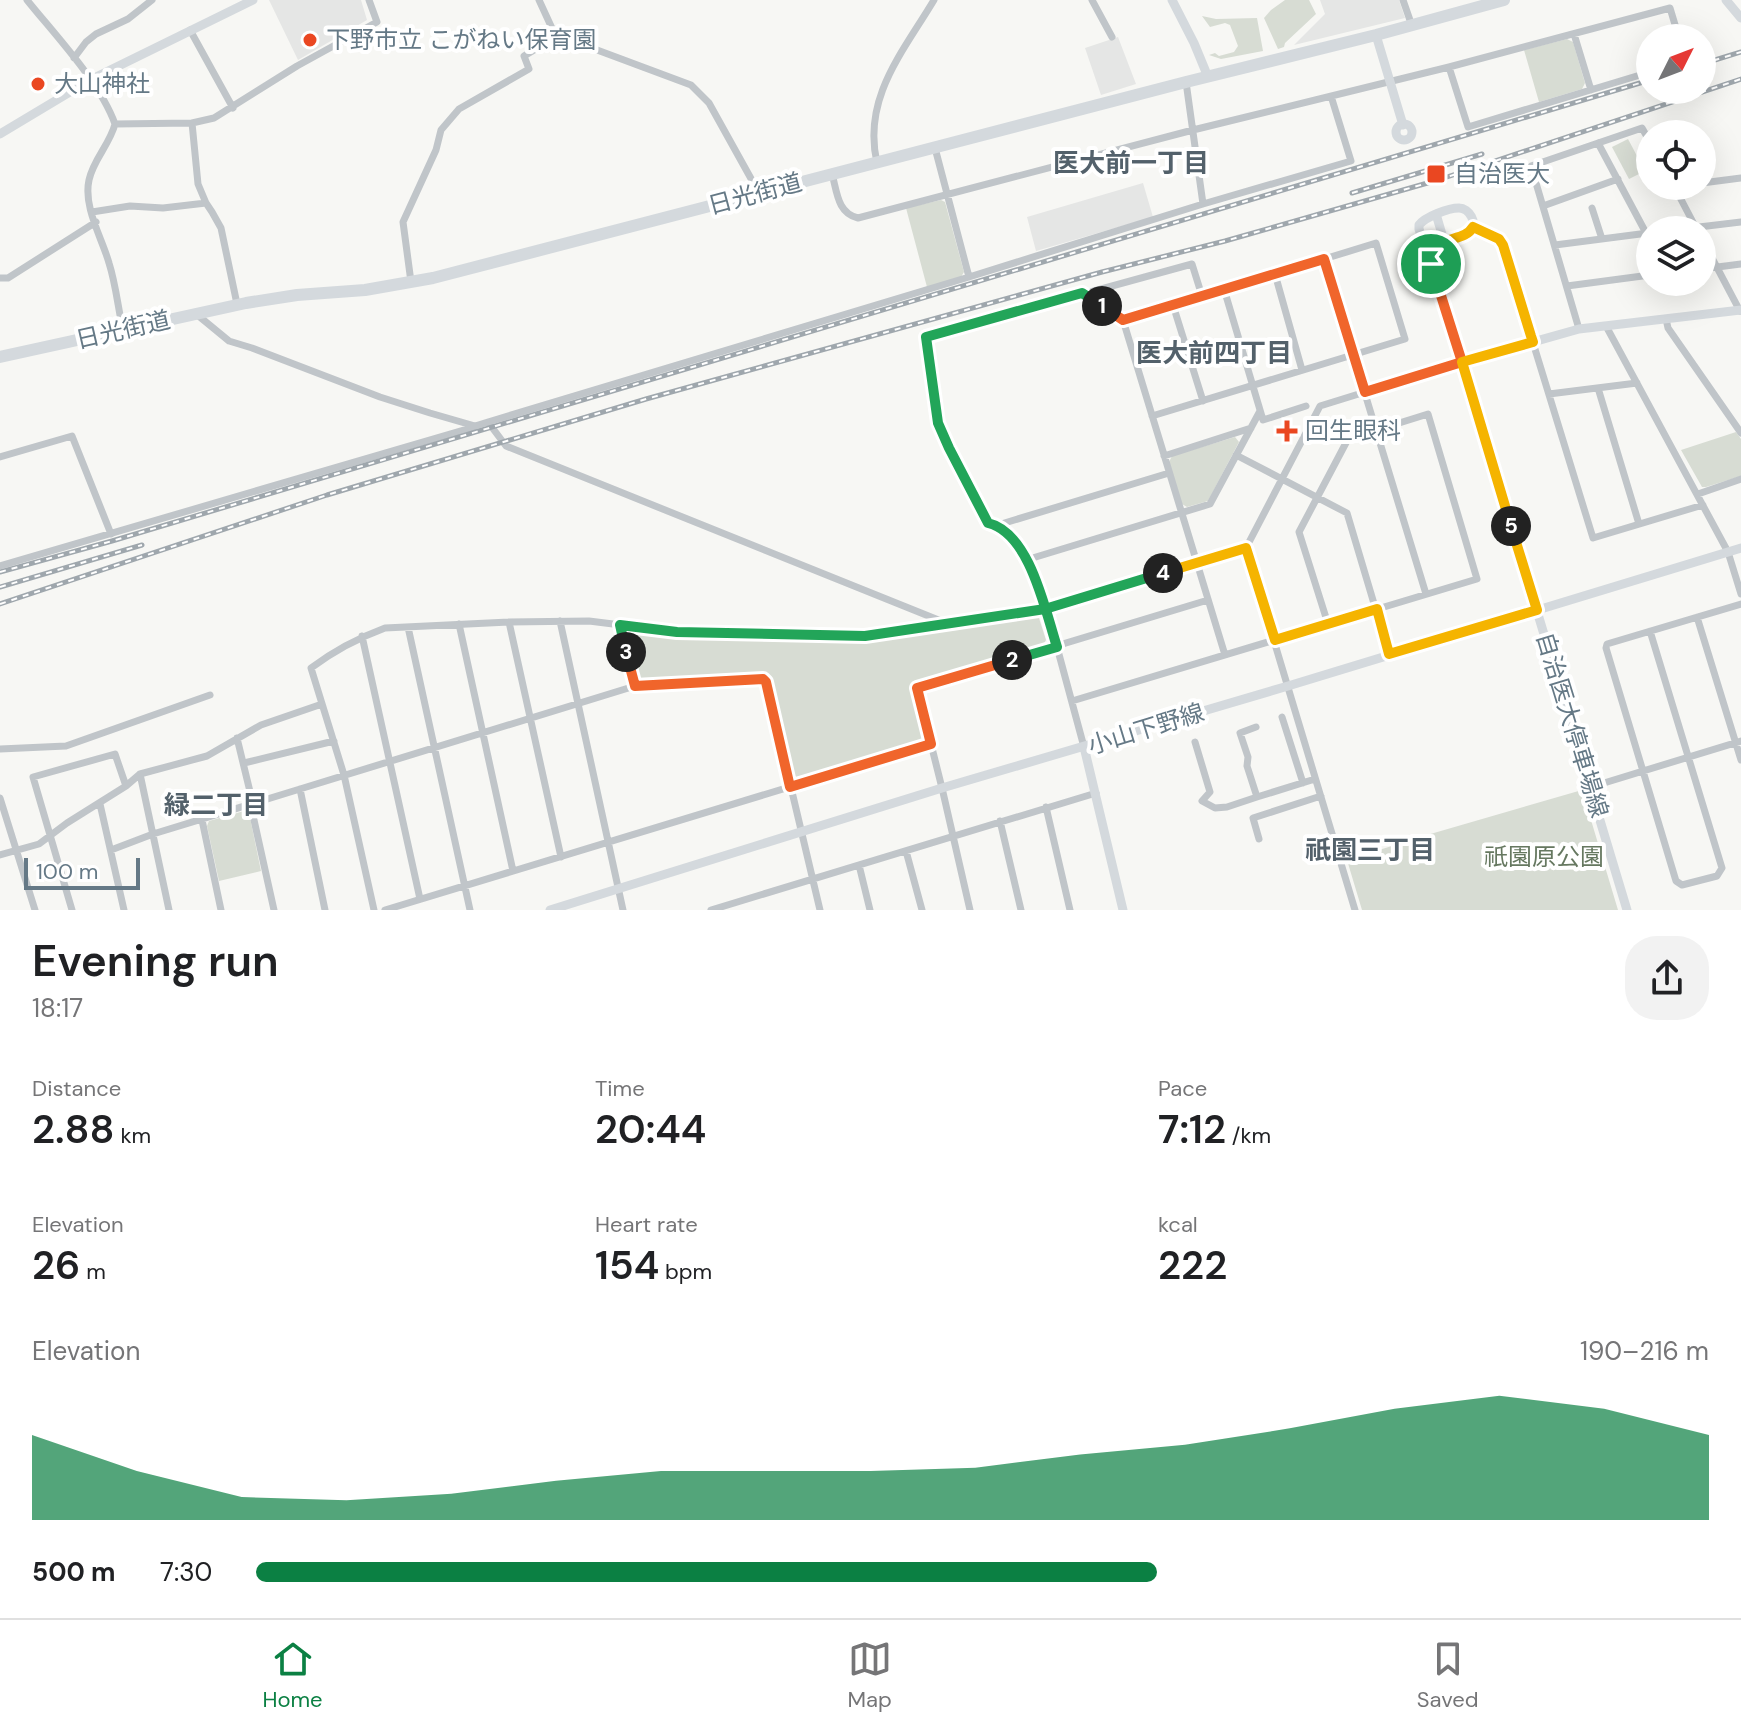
<!DOCTYPE html>
<meta charset="utf-8">
<style>
:root{--surface:#fff;--page:#f2f2f2;--text:#202124;--muted:#757577;--line:#e0e0e0;--accent:#0b8043}
body{margin:0;font-family:"DM Sans","Noto Sans JP",sans-serif;background:var(--page);color:var(--text);height:100vh;display:flex;flex-direction:column;font-size:30px;white-space:nowrap}
*{box-sizing:border-box;margin:0}
p{font-size:26px;color:var(--muted)}
.icon{flex:none;width:44px;height:44px;fill:none;stroke:currentColor;stroke-width:2;stroke-linecap:round;stroke-linejoin:round}
.map{position:relative;height:910px;overflow:hidden}
.side{display:flex;flex-direction:column;background:var(--surface);flex:1}
.side>*{flex:none}
.needle{width:52px;rotate:48deg}
.tools{position:absolute;left:1636px;top:24px;display:grid;gap:16px}
.tools a{display:grid;place-items:center;width:80px;height:80px;border-radius:50%;background:var(--surface);box-shadow:0 8px 32px #0002;font-size:40px}
.scale{position:absolute;left:24px;bottom:20px;width:116px;box-sizing:border-box;padding-left:8px;border:4px solid #657986;border-top:0;font-size:22px;line-height:28px;white-space:nowrap;color:#657986;-webkit-text-stroke:6px #fff;paint-order:stroke}
.pin{position:absolute;display:grid;place-items:center;width:68px;height:68px;color:#fff;margin:-34px;border:4px solid #fff;border-radius:50%;box-shadow:0 2px 8px #0007}
.km{position:absolute;width:40px;height:40px;margin:-20px;border-radius:50%;background:#222;color:#fff;font-size:22px;line-height:40px;text-align:center}
.round{display:grid;place-items:center;flex:none;width:84px;height:84px;border-radius:32px;background:var(--page)}
.head{display:flex;align-items:center;justify-content:space-between;height:136px;padding:0 32px}
h1{font-size:44px;font-weight:600;line-height:60px}
.stats{display:grid;grid-template-columns:repeat(3,1fr);gap:12px;height:136px;padding:8px 32px}
.stats div{display:grid;align-content:center}
.stats b{font-size:40px;font-weight:600}
.stats small{font-size:22px;font-weight:400}
.stats p{font-size:22px}
.chart{height:224px;padding:16px 32px}
.chart p{display:flex;justify-content:space-between}
.chart svg{width:100%;height:144px;margin-top:8px;fill:var(--accent);opacity:.7}
ul{padding:0 32px;list-style:none;font-size:26px}
li{display:grid;grid-template-columns:128px 96px 1fr;align-items:center;height:60px}
li i{height:20px;border-radius:10px;background:var(--accent)}
.menu{display:flex;justify-content:space-around;align-items:center;height:112px;border-top:2px solid var(--line);background:var(--surface);font-size:22px;color:var(--muted)}
.menu a{display:grid;justify-items:center;gap:4px}
.menu .active{color:var(--accent)}
.map>svg:first-child{display:block}
</style>
<div class="map">
<svg width="1741" height="910" viewBox="0 0 1741 910">
<rect width="100%" height="100%" fill="#f7f7f4"/>
<!-- built -->
<path fill="#e5e6e5" d="M269 0H361L367 20 298 60Z
M1320 0H1399L1405 18 1294 45 1325 14Z
M1118 37 1136 84 1101 95 1085 48Z
M1143 183 1153 217 1036 251 1027 217Z"/>
<!-- green -->
<path fill="#d7dcd3" d="M1285 0H1309L1316 14 1285 43 1284 47 1278 49 1264 18 1271 10Z
M1202 16 1216 19 1257 18 1263 51 1221 59 1209 55 1215 53 1219 56 1234 52 1238 46 1230 25 1225 23 1210 27Z
M1567 39 1573 42 1585 83 1582 89 1539 102 1524 50Z
M1628 139 1645 171 1629 179 1612 147Z
M941 200 945 202 964 272 961 277 927 287 906 208Z
M1736 432 1741 439V476L1706 487H1702L1681 450Z
M1235 437 1239 442 1208 501 1187 507 1182 504 1169 462 1172 456Z
M1035 614 1039 618 1046 640 1043 645 913 686 926 738 923 743 797 781 792 778 768 676 642 682 637 679 627 635 631 630 677 635 865 639Z
M1582 790 1618 910H1362L1347 860 1427 835Z
M244 811 249 813 261 871 219 881 207 826 209 821Z"/>
<g fill="none" stroke-linecap="round" stroke-linejoin="round">
<!-- street -->
<path stroke="#c0c5c9" stroke-width="7" d="M27 0C55 35 100 82 115 124 110 144 93 160 89 180 83 207 102 238 109 263 116 285 118 308 123 330
M539 0 556 37
M1092 0 1112 37
M1403 0 1412 26
M190 30 233 108
M1574 34 1591 90
M74 58 86 42 96 34 128 19 152 0
M1449 67 1468 127 1650 72
M1186 82 1203 204
M192 123 214 118 297 66 377 22 369 0
M115 124 192 123 198 184 206 203 212 212 221 228 237 304
M1598 143 1646 233
M935 148 969 277
M877 163C862 98 903 52 934 0
M832 174C837 191 837 213 858 218L1193 130 1449 67 1670 8 1679 38
M1702 183 1741 178
M1674 186 1696 228
M1543 206 1618 179
M1592 208 1602 239
M92 212 130 206 163 208 206 203
M1473 227 1499 239 1503 245 1593 538 1703 505
M1674 230 1741 222
M1702 239 1740 311
M1555 245 1648 233
M1702 269 1741 264
M1275 274 1302 370
M0 278H8L96 222
M411 282 403 222 436 150 441 130 459 109 529 69 524 56 556 37 573 41 691 85 709 103 759 193
M1567 286 1650 275
M1224 289 1263 420 1306 406
M1082 293 1123 320 1225 655
M1173 305 1203 401
M195 313 229 341 252 348 380 397 430 413 475 426 488 422 506 446 946 623
M1666 319 1668 328 1741 433
M1123 320 1324 259 1426 594
M1606 326 1728 552 1741 594
M1579 329 1531 166 1642 128 1650 142
M1598 388 1639 524
M1549 394 1637 383
M1152 416 1405 339 1376 243 1324 259
M488 422 969 277 1203 204 1351 161 1331 96
M1236 455 1347 513 1389 654
M1164 456 1251 428
M0 457 72 436 111 534
M1698 494 1741 479
M998 525 1169 473
M1026 560 1210 504 1260 411
M0 566 474 427
M1697 617 1741 760
M560 621 623 910
M509 622 561 857
M459 624 513 871
M620 625 635 686
M408 627 470 910
M1650 631 1722 868 1717 876 1682 885 1676 881 1606 648 1607 644 1741 604
M362 636 420 899
M1072 701C1207 660 1343 620 1477 579L1428 414 1348 439 1299 532 1328 624
M1282 717 1303 783
M1256 727 1240 733 1248 757 1247 766 1257 797 1315 779
M237 738 253 804 252 811 274 910
M1195 742 1210 792 1202 801 1215 808 1227 807 1257 797
M1084 747 1057 647 1035 579 1016 542 998 525 988 523 949 448 938 423 926 337 1192 264 1202 296
M0 749 66 746 210 695
M244 763 334 741
M140 774 169 910
M1591 787 1741 741
M300 789 325 910
M0 798 35 910
M100 804 124 910
M1046 807 1070 910
M202 820 221 910
M1000 821 1021 910
M1259 839 1253 818 1321 796
M111 850 153 834 300 789 635 686 763 679 766 682 820 910
M906 851 922 910
M0 855 39 844 67 823 126 786 140 774 207 756 261 725 322 704
M859 865 870 910
M72 910 33 777 115 754 126 786
M374 910 344 775 311 668C335 650 358 638 385 628L509 622 589 621 677 632 865 636 1045 609 1246 548
M385 910 931 744
M711 910 1096 793
M970 910 942 788 917 688 1208 600
M1355 910 1246 548 1320 406 1462 362"/>
<!-- secondary -->
<path stroke="#d4d9dd" stroke-width="9" d="M1172 0 1194 43 1208 77
M1726 0 1741 18
M1376 35 1403 125
M1396 132a8 8 0 1 1 16 0a8 8 0 1 1-16 0Z
M0 134 90 80 253 0
M1436 214 1444 241
M1431 264C1430 232 1461 244 1471 231 1478 223 1469 208 1459 208 1448 208 1425 217 1419 225V229L1462 362 1627 910
M1462 362 1579 329 1741 310
M1084 747 1123 910
M550 910 942 788 1288 686 1741 548"/>
<!-- highway -->
<path stroke="#d4d9dd" stroke-width="12" d="M0 357 246 303 297 295 365 290 433 278 1186 82 1376 35 1504 0"/>
<!-- rail casing -->
<g stroke="#9fa7ad" stroke-width="5">
<path id="rail" d="M1702 64 1741 52
M1352 193 1482 154
M0 572 112 541 1650 80
M0 587 142 545
M0 604 327 495 646 399 1102 272 1225 241 1438 180 1741 79"/>
</g>
<!-- rail -->
<use href="#rail" stroke="#fff" stroke-width="2" stroke-dasharray="6" stroke-linecap="butt"/>
</g>
<g fill="none" stroke-linecap="round" stroke-linejoin="round">
<!-- split-1 casing -->
<g stroke="#fff" stroke-width="16">
<path id="split-1" d="M1102 306 1123 320 1324 259 1365 392 1462 362 1431 264"/>
</g>
<!-- split-2 casing -->
<g stroke="#fff" stroke-width="16">
<path id="split-2" d="M1012 660 1057 647C1045 610 1030 533 988 523L949 448 938 423 926 337 1082 293 1102 306"/>
</g>
<!-- split-3 casing -->
<g stroke="#fff" stroke-width="16">
<path id="split-3" d="M626 652 635 686 763 679 766 682 790 787 931 744 917 688 1012 660"/>
</g>
<!-- split-4 casing -->
<g stroke="#fff" stroke-width="16">
<path id="split-4" d="M626 652 620 625 677 632 865 636 1045 609 1163 573"/>
</g>
<!-- split-5 casing -->
<g stroke="#fff" stroke-width="16">
<path id="split-5" d="M1163 573 1246 548 1275 640 1377 609 1389 654 1537 610 1511 526"/>
</g>
<!-- split-6 casing -->
<g stroke="#fff" stroke-width="16">
<path id="split-6" d="M1431 264C1430 232 1463 245 1473 227L1499 239 1503 245 1531 336 1533 342 1462 362 1511 526"/>
</g>
<!-- split-1 -->
<use href="#split-1" stroke="#f0652b" stroke-width="10"/>
<!-- split-2 -->
<use href="#split-2" stroke="#22a559" stroke-width="10"/>
<!-- split-3 -->
<use href="#split-3" stroke="#f0652b" stroke-width="10"/>
<!-- split-4 -->
<use href="#split-4" stroke="#22a559" stroke-width="10"/>
<!-- split-5 -->
<use href="#split-5" stroke="#f5b400" stroke-width="10"/>
<!-- split-6 -->
<use href="#split-6" stroke="#f5b400" stroke-width="10"/>
</g>
<!-- markers -->
<g fill="#ea4721" stroke="#fff" stroke-width="3">
<circle cx="310" cy="40" r="8"/>
<circle cx="38" cy="84" r="8"/>
<rect x="1426" y="164" width="20" height="20" rx="4"/>
<path d="M1283 419h8v8h8v8h-8v8h-8v-8h-8v-8h8z"/>
</g>
<g text-anchor="middle" stroke-width="8" stroke-linejoin="round" paint-order="stroke">
<!-- poi labels -->
<g font-size="24" fill="#657986" stroke="#fff" text-anchor="start">
<text x="326" y="48">下野市立 こがねい保育園</text>
<text x="54" y="92">大山神社</text>
<text x="1454" y="182">自治医大</text>
<text x="1305" y="439">回生眼科</text>
</g>
<!-- street labels -->
<g font-size="24" fill="#657986" stroke="#fff">
<text transform="translate(755 194) rotate(-15)" y="8">日光街道</text>
<text transform="translate(123 330) rotate(-13)" y="8">日光街道</text>
<text transform="translate(1572 725) rotate(73)" y="8">自治医大停車場線</text>
<text transform="translate(1146 729) rotate(-17)" y="8">小山下野線</text>
</g>
<!-- park labels -->
<g font-size="24" fill="#667860" stroke="#fff">
<text x="1544" y="865">祇園原公園</text>
</g>
<!-- neighbourhood labels -->
<g font-size="26" font-weight="bold" fill="#53616b" stroke="#fff">
<text x="1131" y="172">医大前一丁目</text>
<text x="1214" y="362">医大前四丁目</text>
<text x="216" y="814">緑二丁目</text>
<text x="1370" y="859">祇園三丁目</text>
</g>
</g>
</svg>
<div class="tools">
<a><svg class="needle" viewBox="-14 -14 28 28"><path d="M0-13l5 13h-10z" fill="#e53935"/><path d="M0 13l5-13h-10z" fill="#757577"/></svg></a>
<a><svg class="icon" aria-label="locate" viewBox="0 0 24 24"><circle cx="12" cy="12" r="6"/><path d="M12 2v4M12 18v4M2 12h4M18 12h4"/></svg></a>
<a><svg class="icon" aria-label="layers" viewBox="0 0 24 24"><path d="M12 4l9 5-9 5-9-5zM3 14l9 5 9-5"/></svg></a>
</div>
<div class="scale">100 m</div>
<div class="pin" style="left:1431px;top:264px;background:#1e9e55"><svg class="icon" aria-label="arrive" viewBox="0 0 24 24"><path d="M6 21V4h12l-3 4 3 4H6"/></svg></div>
<b class="km" style="left:1102px;top:306px">1</b>
<b class="km" style="left:1012px;top:660px">2</b>
<b class="km" style="left:626px;top:652px">3</b>
<b class="km" style="left:1163px;top:573px">4</b>
<b class="km" style="left:1511px;top:526px">5</b>
</div>
<section class="side">
<div class="head"><div><h1>Evening run</h1><p>18:17</p></div><a class="round"><svg class="icon" aria-label="share" viewBox="0 0 24 24"><path d="M12 15V3M7 8l5-5 5 5M5 13v7h14v-7"/></svg></a></div>
<div class="stats">
<div><p>Distance</p><b>2.88<small> km</small></b></div>
<div><p>Time</p><b>20:44</b></div>
<div><p>Pace</p><b>7:12<small> /km</small></b></div>
</div>
<div class="stats">
<div><p>Elevation</p><b>26<small> m</small></b></div>
<div><p>Heart rate</p><b>154<small> bpm</small></b></div>
<div><p>kcal</p><b>222</b></div>
</div>
<div class="chart"><p><span>Elevation</span>190–216 m</p>
<svg viewBox="0 0 160 44" preserveAspectRatio="none"><path d="M0 44V18L10 29L20 37L30 38L40 36L50 32L60 29L70 29L80 29L90 28L100 24L110 21L120 16L130 10L140 6L150 10L160 18V44z"/></svg>
</div>
<ul>
<li><b>500 m</b>7:30<i style="width:62%"></i></li>
</ul>
</section>
<nav class="menu">
<a class="active"><svg class="icon" aria-label="home" viewBox="0 0 24 24"><path d="M3 11l9-7 9 7M6 9v11h12V9"/></svg>Home</a>
<a><svg class="icon" aria-label="map" viewBox="0 0 24 24"><path d="M3 6l6-2 6 2 6-2v14l-6 2-6-2-6 2zM9 4v14M15 6v14"/></svg>Map</a>
<a><svg class="icon" aria-label="saved" viewBox="0 0 24 24"><path d="M7 4h10v16l-5-4-5 4z"/></svg>Saved</a>
</nav>
